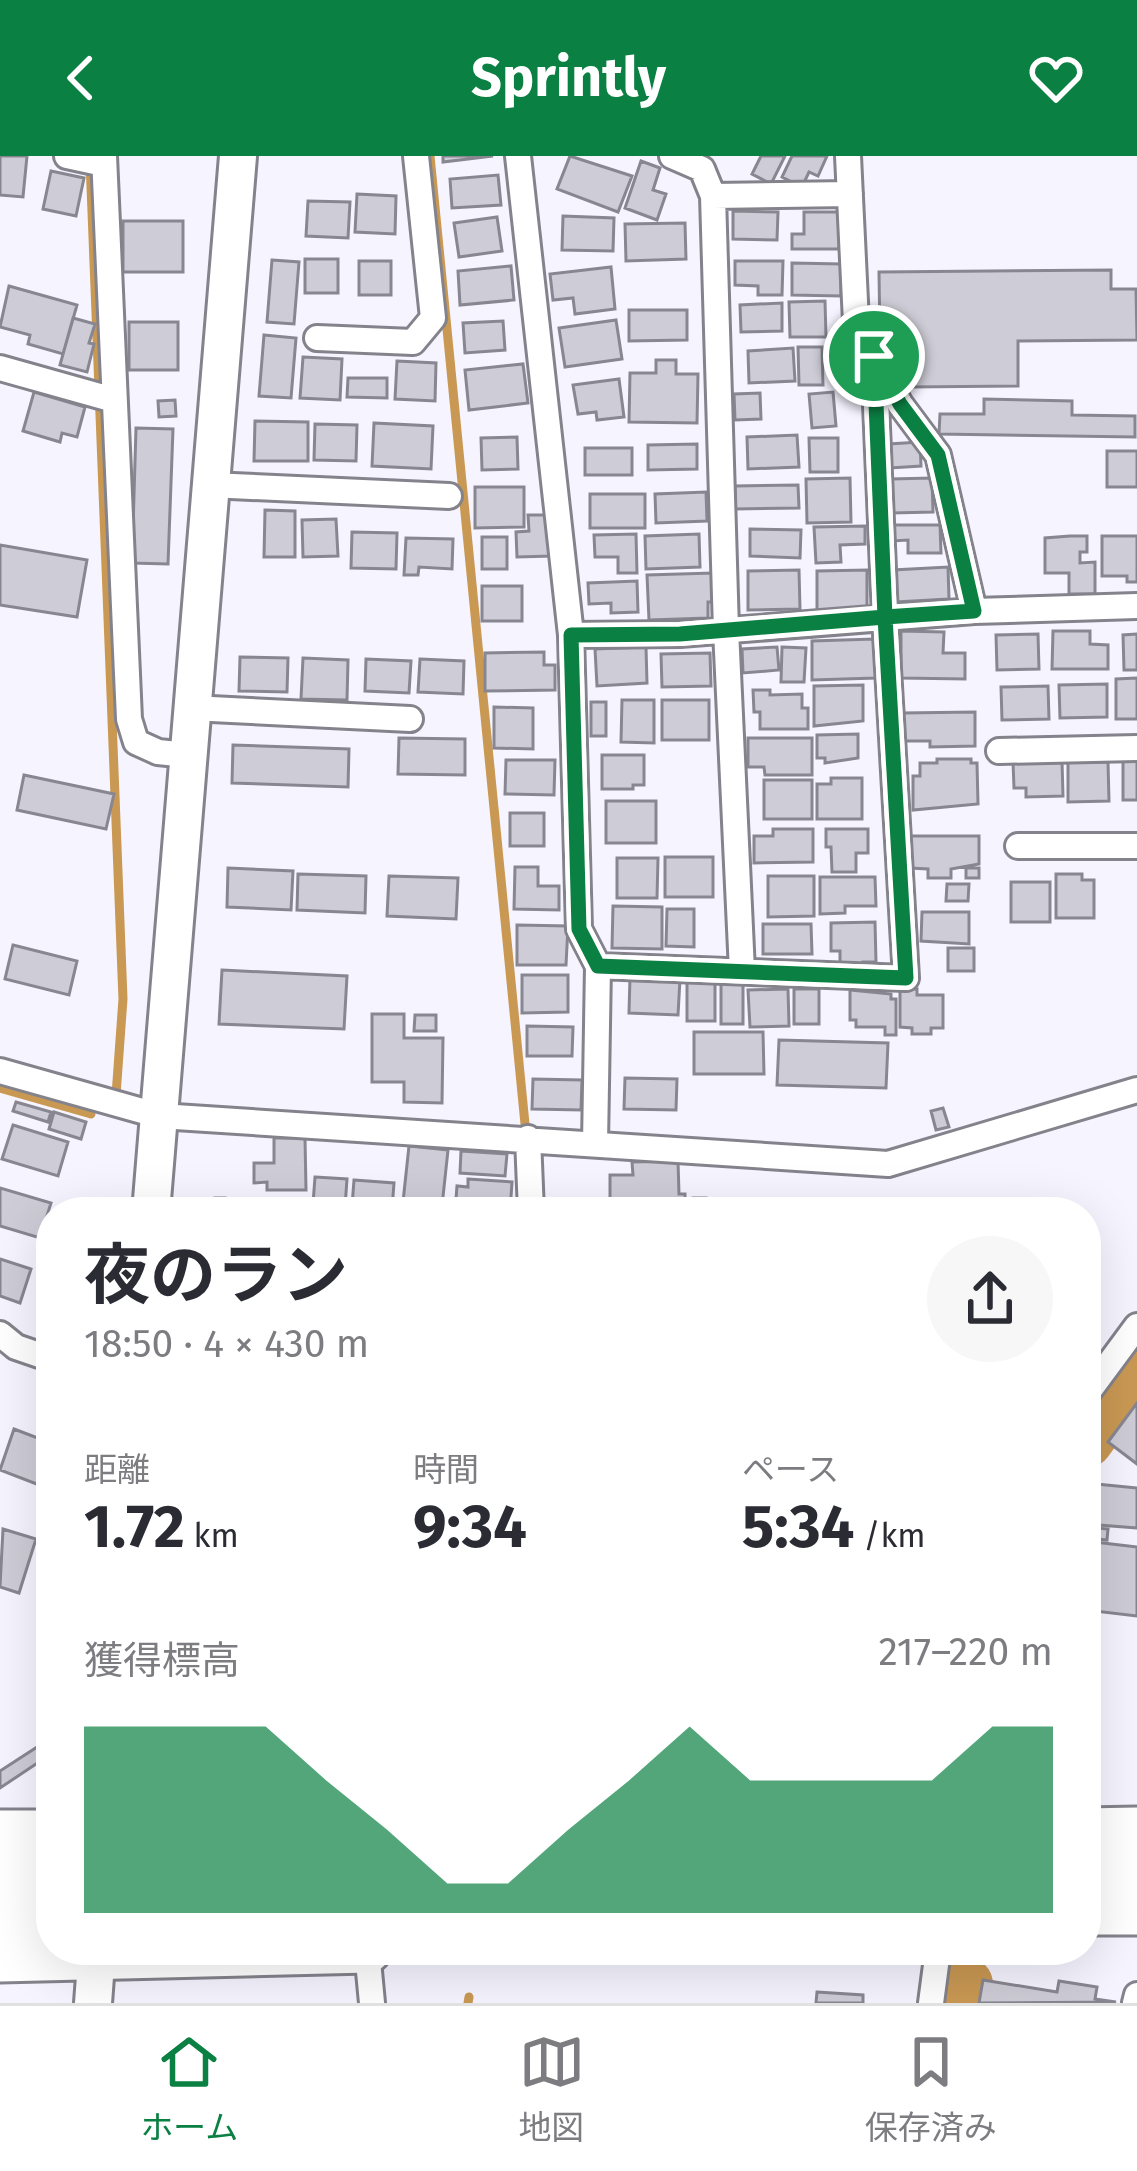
<!DOCTYPE html>
<html lang="ja">
<meta charset="utf-8">
<style>
:root{--surface:#fff;--page:#f7f7f7;--text:#2b2b33;--muted:#7c7c81;--line:#e1e1e2;--accent:#0b8043}
body{margin:0;font-family:"Fira Sans","Noto Sans JP",sans-serif;background:var(--page);color:var(--text);height:100vh;display:flex;flex-direction:column;font-size:45px;white-space:nowrap}
*{box-sizing:border-box;margin:0}
p{font-size:39px;color:var(--muted)}
.icon{flex:none;width:66px;height:66px;fill:none;stroke:currentColor;stroke-width:2;stroke-linecap:round;stroke-linejoin:round}
.map{position:relative;flex:1;overflow:hidden}
.side{position:absolute;left:36px;top:1041px;width:1065px;height:768px;display:flex;flex-direction:column;background:var(--surface);border-radius:48px;box-shadow:0 12px 48px #0002}
.side>*{flex:none}
.pin{position:absolute;display:grid;place-items:center;width:102px;height:102px;color:#fff;margin:-51px;border:6px solid #fff;border-radius:50%;box-shadow:0 3px 12px #0007}
.round{display:grid;place-items:center;flex:none;width:126px;height:126px;border-radius:63px;background:var(--page)}
.headline{display:flex;align-items:center;justify-content:space-between;height:204px;padding:0 48px}
h1{font-size:66px;font-weight:700;line-height:90px}
.figures{display:grid;grid-template-columns:repeat(3,1fr);gap:18px;height:204px;padding:12px 48px}
.figures div{display:grid;align-content:center}
.figures b{font-size:60px;font-weight:700}
.figures small{font-size:33px;font-weight:400}
.figures p{font-size:33px}
.chart{height:336px;padding:24px 48px}
.chart p{display:flex;justify-content:space-between}
.chart svg{width:100%;height:216px;margin-top:12px;fill:var(--accent);opacity:.7}
header{display:flex;justify-content:space-between;align-items:center;height:156px;padding:0 48px;background:var(--accent);color:#fff;font-size:54px;font-weight:700}
.tab-bar{display:flex;justify-content:space-around;align-items:center;height:168px;border-top:3px solid var(--line);background:var(--surface);font-size:33px;color:var(--muted)}
.tab-bar a{display:grid;justify-items:center;gap:6px}
.tab-bar .selected{color:var(--accent)}
.map>svg:first-child{display:block}
</style>
<header><svg class="icon" aria-label="back" viewBox="0 0 24 24"><path d="M15 5l-7 7 7 7"/></svg>Sprintly<svg class="icon" aria-label="heart" viewBox="0 0 24 24"><path d="M12 20l-8-8c-3-5 5-10 8-4 3-6 11-1 8 4z"/></svg></header>
<div class="map">
<svg width="1137" height="1847" viewBox="0 0 1137 1847">
<rect width="100%" height="100%" fill="#f5f4ff"/>
<g fill="none" stroke-linecap="round" stroke-linejoin="round">
<!-- stream -->
<path stroke="#c99853" stroke-width="9" d="M430 0 525 968
M90 5 123 843 116 939
M0 932 91 958
M468 1847 469 1841"/>
<!-- river -->
<path stroke="#c99853" stroke-width="54" d="M1086 1285 1137 1215
M962 1847 966 1828"/>
</g>
<!-- building -->
<path fill="#cecdd7" stroke="#888791" stroke-width="3" d="M0 0H27L23 41 0 39Z
M443 0H493L443 6Z
M570 0 632 20 618 56 557 33Z
M761 0H785L771 28 752 18Z
M792 0H827L818 20 809 16 802 31 782 21Z
M641 5 660 12 653 34 666 38 657 64 625 52Z
M51 15 84 22 76 60 43 53Z
M498 19 501 49 452 52 450 23Z
M357 38 396 40 395 78 355 76Z
M308 45 350 46 348 82 306 80Z
M733 55 778 56 777 84 733 83Z
M804 56H840L839 93H792V78H804Z
M563 60 614 62 613 95 562 94Z
M497 61 502 95 459 101 454 67Z
M123 65H183V116H123Z
M685 67 686 103 626 105 625 68Z
M305 103H338V137H305Z
M272 104 299 106 294 168 267 166Z
M359 105H391V139H359Z
M735 105H783L782 139H758V130L735 129Z
M792 107 841 108V140L792 139Z
M511 110 514 144 460 149 458 115Z
M611 111 615 153 575 158 573 142 553 144 550 118Z
M1111 114V133H1136L1137 184 1018 185V230L909 231 880 182 879 116Z
M9 130 77 149 63 198 28 188 30 179 0 171Z
M825 145 826 181H790L789 146Z
M782 147V175L741 176 740 149Z
M629 154H687V184L629 185Z
M73 162 95 168 89 187 94 188 87 216 60 209Z
M616 164 622 203 565 211 559 172Z
M503 165 505 194 465 197 463 167Z
M129 166H178V214H129Z
M264 179 296 182 291 242 259 240Z
M798 191H822L823 229H799Z
M793 192 795 225 749 227 748 195Z
M303 201 342 203 340 244 300 242Z
M656 204H676V218H698L697 267 629 266 630 217H656Z
M397 205 436 207 435 245 395 243Z
M523 208 528 247 469 254 465 214Z
M348 222H387V242L347 241Z
M619 223 624 261 597 264 596 256 578 258 573 229Z
M34 236 85 251 77 281 62 277 60 286 23 275Z
M833 236 836 270 812 272 809 238Z
M760 237 761 263 735 264 734 238Z
M984 243 1072 245V259L1135 260V281L939 278 940 258H984Z
M175 244 176 260 159 261 158 245Z
M255 265 308 266V305H254Z
M374 267 433 270 431 313 372 310Z
M315 268 357 269 356 305 314 304Z
M136 272 173 273 168 408 132 407Z
M797 279 799 311 748 313 747 281Z
M517 281 518 313 482 314 481 282Z
M809 282H838V316H810Z
M920 286 921 310 890 312 889 288Z
M697 288V313L648 314V289Z
M585 292H632V319H585Z
M1107 295H1137V331H1107Z
M850 322 851 366 807 367 806 323Z
M932 322 933 356 892 357 891 323Z
M798 329 799 352 735 353V330Z
M475 331H524V371L475 372Z
M706 336 707 365 656 367 655 338Z
M590 338H645V372H590Z
M265 354 295 355V401H264Z
M528 359H551L552 400 517 401 516 376 529 375Z
M336 363 338 400 303 401 302 364Z
M892 369H940L941 397H908V384L892 385Z
M865 370V388L840 389 841 406 816 407 814 371Z
M750 373 801 374 800 402 750 400Z
M352 376 397 377 396 413 351 412Z
M636 378 637 417H618V401H595L594 379Z
M699 378 700 411 646 413 645 380Z
M1070 380H1087V396H1080V407L1095 406V438H1069V417H1045V382Z
M1102 380H1137V426H1127V420H1102Z
M482 381H507V413H482Z
M406 382 453 383 452 413 419 411 418 419H404Z
M0 389 87 404 77 461 0 449Z
M948 411 949 443 895 446 893 414Z
M799 414 800 453 748 454V415Z
M867 414V453L817 454V415Z
M713 417V446H708V462L649 464 647 419Z
M637 425 638 456 611 457V447L589 448 588 427Z
M482 430H522V465H482Z
M901 475 944 476 943 497H965V523L901 522Z
M1053 475H1090V488L1108 489V513H1052Z
M1038 478 1039 513 997 514 996 479Z
M1137 478V514H1124L1123 479Z
M874 483 876 522 812 524V485Z
M646 491 647 527 597 530 595 493Z
M777 491 779 514 743 517 742 493Z
M782 491 806 492 804 526H781Z
M544 496V509H555V534L485 535V497Z
M710 497 711 530 662 531 661 498Z
M240 501 288 502 287 536 239 535Z
M303 502 348 504 347 544 301 543Z
M366 503 411 505 409 537 365 535Z
M420 503 464 505 463 538 418 536Z
M1137 522V563H1116V523Z
M1107 528V561L1060 562 1059 529Z
M863 529V565L814 570V530Z
M1048 530 1049 563 1002 564 1001 531Z
M753 534H770V539L802 538V552H808V573H760V556H754Z
M622 544H654V587L621 586Z
M662 544H709V584H662Z
M591 546H606V580H591Z
M494 551 533 552V593L494 592Z
M975 556V590L930 591V585H903V557Z
M858 578V602L825 607V602H817V579Z
M399 582 465 583V619L398 618Z
M748 582H812V619H765L764 611H748Z
M233 589 349 593 348 631 232 627Z
M602 599H644V629H633V633H602Z
M937 603H971V607H977L978 648 913 654V620H920V607H937Z
M506 604H555L554 639 505 638Z
M1123 604H1137V644H1123Z
M1062 605 1063 640 1026 641V632H1014L1013 606Z
M1068 606H1108L1109 645 1068 646Z
M24 619 114 638 106 673 17 654Z
M831 622H862V663H817V628H831Z
M764 624H812V663H764Z
M606 645H656V687H606Z
M510 657H544V690H510Z
M773 673H813V706L754 707V680H773Z
M826 673H868V697H856V716H832L831 691H826Z
M910 680H979V708L951 713V722H928V713L910 712Z
M665 701H713V741H665Z
M617 702H658L657 742H617Z
M515 711H538V730H559V754L514 753Z
M228 712 293 715 291 754 227 751Z
M966 712H979V722H966Z
M298 718 366 720 365 757 297 754Z
M1056 718H1082V724H1094V762H1056Z
M389 720 458 722 456 763 387 760Z
M768 720H814V760L768 761Z
M820 721H875L876 750H845V757L820 758Z
M1011 726H1050V766H1011Z
M947 728H969L968 745H946Z
M613 750 662 751V793L612 792Z
M667 753H694V791L666 790Z
M922 756H969V788L921 785Z
M875 766 876 806H863V811H840V795H831V767Z
M763 768H811L812 798H763Z
M517 769 568 770 566 809H517Z
M13 789 77 805 69 839 5 823Z
M948 792H974V815H948Z
M222 814 347 820 344 873 219 868Z
M522 819H568V856L522 857Z
M630 821 680 823 678 859 629 857Z
M687 822H715V865H687Z
M721 823H743V868H721Z
M788 833 789 870 750 871 748 834Z
M794 833H819V868H794Z
M900 833H917V839H943V872H931V878H912V872L900 871Z
M850 834 891 838V843H896V879H885V871H856V864H850Z
M372 858H404V882H443L442 947 404 946V926H372Z
M415 859H436V875H414Z
M527 870 573 871 572 900H527Z
M694 876H763L764 918H694Z
M779 884 888 887 886 932 777 929Z
M625 922 677 923 676 954 624 953Z
M533 923 582 924 581 954 532 953Z
M16 946 51 956 48 966 13 955Z
M943 952 949 971 936 974 931 955Z
M54 956 86 966 81 983 49 973Z
M13 969 68 986 58 1020 2 1003Z
M274 982H305L306 1034H267V1026L254 1027V1007H274Z
M409 990 448 994 442 1050 403 1046Z
M461 995 507 998 505 1020 460 1017Z
M678 1005 679 1038H685V1056H610V1019H633L632 1006Z
M315 1021 347 1023 345 1051 313 1048Z
M468 1023 512 1026 510 1056H455L457 1030 468 1031Z
M354 1024 394 1027 392 1053 352 1050Z
M0 1032 51 1047 40 1082 0 1070Z
M215 1042H225V1056H215Z
M693 1042H706V1056H693Z
M300 1050V1056H232V1053Z
M0 1103 31 1113 20 1147 0 1140Z
M1137 1247V1308L1108 1286Z
M14 1273 51 1287V1321L47 1332 0 1314Z
M1086 1327 1137 1332V1372L1086 1368Z
M1086 1371 1108 1373 1107 1384 1086 1382Z
M3 1373 36 1383 19 1437 0 1431Z
M1086 1385 1137 1391V1460L1086 1454Z
M51 1582V1598L0 1632V1615Z
M983 1824 1057 1836 1059 1825 1097 1831 1095 1843 1116 1846 979 1847Z
M817 1836 863 1839V1847H816Z"/>
<g fill="none" stroke-linecap="round" stroke-linejoin="round">
<!-- street casing -->
<g stroke="#84838c" stroke-width="30">
<path id="street" d="M67 0 104 8
M104 0 129 563 136 586 158 596 187 599
M518 0 571 479 579 773 598 810 595 988
M672 0 702 13 713 40 726 474 742 815
M848 0 856 166 900 248 938 299 974 455
M713 40 850 38
M317 182 413 186 433 162 416 0
M0 212 114 244
M210 329 449 340
M571 479 680 478 974 455 1137 450
M191 552 410 563
M999 595 1137 592
M1018 690H1137
M598 810 906 822 885 461 874 200
M0 915 160 960 888 1008 1137 934
M528 982 531 1056
M0 1178 16 1191 51 1203
M1086 1239 1137 1170
M367 1794 372 1847
M931 1847 938 1794
M1135 1847 1137 1839"/>
</g>
<!-- secondary casing -->
<g stroke="#84838c" stroke-width="42">
<path id="secondary" d="M151 1056 238 0
M93 1847 97 1794"/>
</g>
<!-- highway casing -->
<g stroke="#84838c" stroke-width="51">
<path id="highway" d="M1086 1675 1137 1674
M0 1677H51
M1086 1715H1137
M0 1719H51
M1086 1756H1137
M0 1760H51
M0 1803 368 1794"/>
</g>
<!-- street -->
<use href="#street" stroke="#fff" stroke-width="24"/>
<!-- secondary -->
<use href="#secondary" stroke="#fff" stroke-width="36"/>
<!-- highway -->
<use href="#highway" stroke="#fff" stroke-width="45"/>
</g>
<g fill="none" stroke-linecap="round" stroke-linejoin="round">
<!-- route casing -->
<g stroke="#fff" stroke-width="24">
<path id="route" d="M874 200 885 461 680 478 571 479 579 773 598 810 906 822 885 461 974 455 938 299 900 248 874 200"/>
</g>
<!-- route -->
<use href="#route" stroke="#0b8043" stroke-width="15"/>
</g>
</svg>
<div class="pin" style="left:874px;top:200px;background:#1e9e55"><svg class="icon" aria-label="arrive" viewBox="0 0 24 24"><path d="M6 21V4h12l-3 4 3 4H6"/></svg></div>
<section class="side">
<div class="headline"><div><h1>夜のラン</h1><p>18:50 · 4 × 430 m</p></div><a class="round"><svg class="icon" aria-label="share" viewBox="0 0 24 24"><path d="M12 15V3M7 8l5-5 5 5M5 13v7h14v-7"/></svg></a></div>
<div class="figures">
<div><p>距離</p><b>1.72<small> km</small></b></div>
<div><p>時間</p><b>9:34</b></div>
<div><p>ペース</p><b>5:34<small> /km</small></b></div>
</div>
<div class="chart"><p><span>獲得標高</span>217–220 m</p>
<svg viewBox="0 0 160 44" preserveAspectRatio="none"><path d="M0 44V6L10 6L20 6L30 6L40 17L50 27L60 38L70 38L80 27L90 17L100 6L110 17L120 17L130 17L140 17L150 6L160 6V44z"/></svg>
</div>
</section>
</div>
<nav class="tab-bar">
<a class="selected"><svg class="icon" aria-label="home" viewBox="0 0 24 24"><path d="M3 11l9-7 9 7M6 9v11h12V9"/></svg>ホーム</a>
<a><svg class="icon" aria-label="map" viewBox="0 0 24 24"><path d="M3 6l6-2 6 2 6-2v14l-6 2-6-2-6 2zM9 4v14M15 6v14"/></svg>地図</a>
<a><svg class="icon" aria-label="saved" viewBox="0 0 24 24"><path d="M7 4h10v16l-5-4-5 4z"/></svg>保存済み</a>
</nav>
